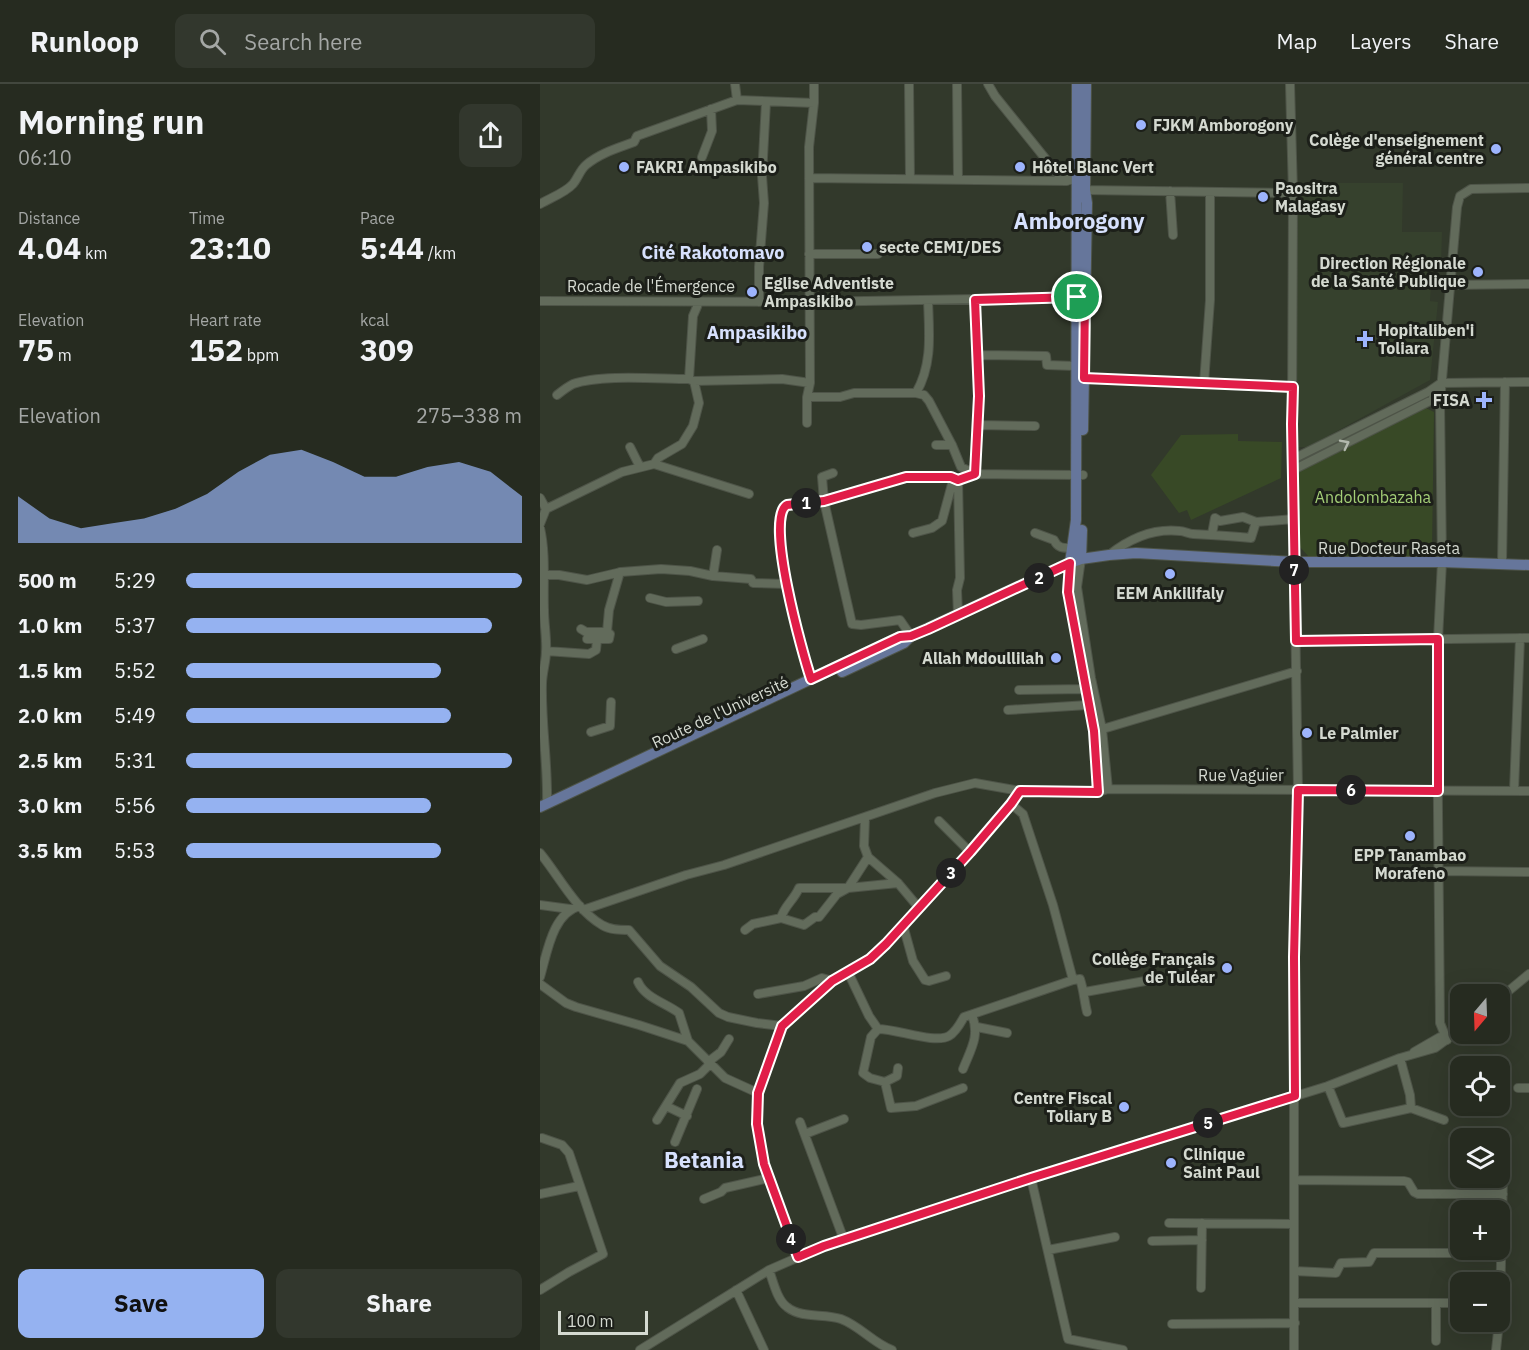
<!DOCTYPE html>
<meta charset="utf-8">
<style>
:root{--surface:#262b20;--page:#32372d;--text:#f1f3f6;--muted:#a4a7a5;--line:#42473e;--accent:#95b2f1}
body{margin:0;font-family:"IBM Plex Sans",sans-serif;background:var(--page);color:var(--text);height:100vh;display:flex;flex-direction:column;font-size:22px;white-space:nowrap}
*{box-sizing:border-box;margin:0}
p{font-size:20px;color:var(--muted)}
.icon{flex:none;width:33px;height:33px;fill:none;stroke:currentColor;stroke-width:2;stroke-linecap:round;stroke-linejoin:round}
.map{position:relative;flex:1;overflow:hidden}
.side{display:flex;flex-direction:column;background:var(--surface);width:540px}
.side>*{flex:none}
.needle{width:39px;rotate:199deg}
.tools{position:absolute;left:910px;top:900px;display:grid;gap:12px}
.tools a{display:grid;place-items:center;width:60px;height:60px;border-radius:12px;background:var(--surface);box-shadow:0 6px 24px #0002,0 0 0 2px var(--line);font-size:30px}
.scale{position:absolute;left:18px;bottom:15px;width:90px;box-sizing:border-box;padding-left:6px;border:3px solid #d4d9d0;border-top:0;font-size:16px;line-height:21px;white-space:nowrap;color:#d4d9d0;-webkit-text-stroke:4px #1c1f19;paint-order:stroke}
.pin{position:absolute;display:grid;place-items:center;width:51px;height:51px;color:#fff;margin:-26px;border:3px solid #fff;border-radius:50%;box-shadow:0 2px 6px #0007}
.km{position:absolute;width:30px;height:30px;margin:-15px;border-radius:50%;background:#222;color:#fff;font-size:16px;line-height:30px;text-align:center}
.round{display:grid;place-items:center;flex:none;width:63px;height:63px;border-radius:12px;background:var(--page)}
.summary{display:flex;align-items:center;justify-content:space-between;height:102px;padding:0 18px}
h1{font-size:33px;font-weight:700;line-height:45px}
.figures{display:grid;grid-template-columns:repeat(3,1fr);gap:9px;height:102px;padding:6px 18px}
.figures div{display:grid;align-content:center}
.figures b{font-size:30px;font-weight:700}
.figures small{font-size:16px;font-weight:400}
.figures p{font-size:16px}
.chart{height:168px;padding:12px 18px}
.chart p{display:flex;justify-content:space-between}
.chart svg{width:100%;height:108px;margin-top:6px;fill:var(--accent);opacity:.7}
.button{display:flex;gap:12px;margin-top:auto;padding:12px 18px}
.button a{flex:1;height:69px;border-radius:12px;background:var(--accent);color:#111;font-size:24px;font-weight:700;line-height:69px;text-align:center}
.button a+a{background:var(--page);color:var(--text)}
ul{padding:0 18px;list-style:none;font-size:20px}
li{display:grid;grid-template-columns:96px 72px 1fr;align-items:center;height:45px}
li i{height:15px;border-radius:8px;background:var(--accent)}
header{display:flex;align-items:center;gap:36px;box-sizing:border-box;height:84px;padding:0 30px;background:var(--surface);border-bottom:2px solid var(--line)}
header strong{font-size:28px}
nav{display:flex;gap:33px;margin-inline-start:auto;font-size:21px}
.search{width:420px;height:54px;background:var(--page);display:flex;align-items:center;gap:15px;box-sizing:border-box;padding:0 21px;border-radius:12px;color:var(--muted);font-size:22px}
main{display:flex;flex:1;min-height:0}
.map>svg:first-child{display:block}
</style>
<header>
<strong>Runloop</strong>
<div class="search"><svg class="icon" aria-label="search" viewBox="0 0 24 24"><circle cx="10" cy="10" r="6"/><path d="M15 15l6 6"/></svg>Search here</div>
<nav><a>Map</a><a>Layers</a><a>Share</a></nav>
</header>
<main>
<section class="side">
<div class="summary"><div><h1>Morning run</h1><p>06:10</p></div><a class="round"><svg class="icon" aria-label="share" viewBox="0 0 24 24"><path d="M12 15V3M7 8l5-5 5 5M5 13v7h14v-7"/></svg></a></div>
<div class="figures">
<div><p>Distance</p><b>4.04<small> km</small></b></div>
<div><p>Time</p><b>23:10</b></div>
<div><p>Pace</p><b>5:44<small> /km</small></b></div>
</div>
<div class="figures">
<div><p>Elevation</p><b>75<small> m</small></b></div>
<div><p>Heart rate</p><b>152<small> bpm</small></b></div>
<div><p>kcal</p><b>309</b></div>
</div>
<div class="chart"><p><span>Elevation</span>275–338 m</p>
<svg viewBox="0 0 160 44" preserveAspectRatio="none"><path d="M0 44V25L10 34L20 38L30 36L40 34L50 30L60 24L70 15L80 8L90 6L100 11L110 17L120 17L130 13L140 11L150 15L160 25V44z"/></svg>
</div>
<ul>
<li><b>500 m</b>5:29<i style="width:100%"></i></li>
<li><b>1.0 km</b>5:37<i style="width:91%"></i></li>
<li><b>1.5 km</b>5:52<i style="width:76%"></i></li>
<li><b>2.0 km</b>5:49<i style="width:79%"></i></li>
<li><b>2.5 km</b>5:31<i style="width:97%"></i></li>
<li><b>3.0 km</b>5:56<i style="width:73%"></i></li>
<li><b>3.5 km</b>5:53<i style="width:76%"></i></li>
</ul>
<div class="button"><a>Save</a><a>Share</a></div>
</section>
<div class="map">
<svg width="989" height="1266" viewBox="0 0 989 1266">
<rect width="100%" height="100%" fill="#32392b"/>
<!-- built -->
<path fill="#36412d" d="M756 99H863L862 148H902L901 183H892L890 217 898 218 890 296 768 363H756Z"/>
<!-- green -->
<path fill="#384926" d="M884 323 894 328 892 465 884 472 769 473 759 462 758 384Z
M698 350V357L742 358 741 394 651 436 647 426 639 429 611 391 641 351Z"/>
<g fill="none" stroke-linecap="round" stroke-linejoin="round">
<!-- minor casing -->
<g stroke="#4e5448" stroke-width="10">
<path id="minor" d="M195 0 197 16
M369 0 370 95
M417 0 418 96
M448 0 455 12 521 94 537 97 545 106 753 109
M750 0 753 109 752 340 758 706 754 873V1266
M162 73 172 47 171 25
M269 94 527 97
M630 107 633 151
M0 120C10 114 25 109 33 100 38 94 40 86 46 81 60 69 78 64 94 58L97 52 197 16 274 19
M269 170H338
M911 201 989 200
M435 215 439 312 435 390
M0 217 269 218 542 213
M219 218V183L224 119 222 92 226 18
M438 271 506 272 507 281 535 282
M544 294 753 303
M154 297 242 295 270 299
M664 299 670 216V108
M376 309C393 280 389 248 388 216
M17 311C22 307 27 303 33 300 61 290 118 295 149 295
M267 313H300L314 309H376L384 311 389 317 412 361 421 383 435 390
M267 339V313L270 299 269 63 274 19V0
M438 341 495 342
M396 361H412
M90 363 100 383
M753 375 888 308 901 299 989 298
M114 380 118 374 142 360 153 342 159 319 154 297 149 295 153 232 159 218
M753 386 892 316 899 303
M293 389 282 393 284 417 312 540 321 541 360 536 371 552
M418 396 420 494 417 506 418 530
M0 414 6 425
M284 416 366 393 411 394 418 396 435 390 543 391
M0 440 6 425 82 388 114 380 209 410
M0 444C6 470 3 499 4 526 4 540 7 554 6 568 6 578 2 589 2 600 1 640 8 679 7 719
M373 449 392 444 402 437 412 400H418
M495 449 514 456C518 465 524 464 533 464
M672 450 675 434 680 437 703 433 716 438 754 435
M177 466 173 492 211 495 213 499 247 500
M569 471C589 455 613 444 640 447 644 447 649 450 653 450 672 451 691 452 711 454L716 438
M541 475 537 503 551 594 562 645 568 705
M530 479 528 508 554 647 558 708
M962 480 965 298
M3 491H19L47 496 81 488 121 485 150 487 173 492
M110 514 126 518 158 517
M41 545 46 548H67L69 526 80 488
M47 555H69L70 550 67 548
M756 557 989 554
M136 565 163 555
M6 567 49 570 56 566 57 556
M271 595C260 563 229 451 243 423L284 417
M479 606 545 605
M468 626 548 621
M556 647 757 587
M51 648 70 642 71 618
M974 707 980 554
M471 720 483 730 513 821 533 896
M325 734 324 762 328 773 358 799 379 824
M399 737 430 768
M0 769C19 792 35 825 62 841 70 846 80 846 89 846L120 882 151 903 179 929 188 933 217 939 242 942
M898 787 989 788
M0 821 30 825
M43 826 146 791 184 781 395 709 435 699 480 707 558 708 568 705 989 707
M241 834 264 841 275 833H279L297 810 308 804 328 773
M363 841 373 877 385 896 389 897 406 892
M205 846 213 840 241 834C244 822 254 816 259 804H308L358 799
M308 888 329 932 338 945
M0 893C7 870 12 829 40 822
M98 898C105 914 126 919 139 929L148 957
M0 900 26 919 36 923 99 941 148 957 185 994 218 1009
M545 908 605 897
M218 910 264 902 282 894 293 897
M960 914 989 890
M437 943 467 949
M907 956 900 939 897 622 898 555 902 478 900 318 917 123 920 112 931 105 989 104
M874 968 900 953 907 956
M860 974 870 1011 871 1024
M168 978 181 968 189 955
M358 984 357 992 345 998 330 994 323 989 331 953 338 945C357 945 395 960 409 952 416 948 420 940 424 933L533 896 540 895C544 907 544 916 547 928
M423 985C431 965 440 952 432 931
M345 998 351 1024 376 1022 423 1004
M788 1002 803 1039 871 1024 904 1036
M978 1004H989
M126 1022 147 1032
M117 1036 140 999 160 990 170 980
M260 1038 304 1156
M265 1050 304 1035
M135 1058 157 1005
M491 1094 528 1255 583 1266
M754 1096 864 1097 868 1098 874 1108 878 1110H963
M0 1110 39 1102
M164 1115 181 1108 185 1104 229 1094
M629 1139 753 1140
M612 1157 662 1156
M508 1166 575 1153
M258 1173 224 1080 217 1040 218 1009 242 942 293 897 330 875 346 860 430 768 480 707
M229 1186C233 1197 237 1216 247 1223 262 1235 284 1229 301 1235 320 1242 333 1259 352 1266
M754 1187 796 1189 801 1179 829 1178 834 1169H911
M661 1204 662 1139
M0 1206 29 1188 63 1170 29 1069 22 1061 2 1054
M196 1206 224 1266
M754 1219H921
M960 1222 963 1094
M632 1240 755 1239
M896 1257V1219
M100 1266 229 1186 284 1162 491 1094 788 1002 860 974 895 964 921 945
M956 1266 959 1238"/>
</g>
<!-- major casing -->
<g stroke="#4e5448" stroke-width="12">
<path id="major" d="M543 346 547 119 545 106 546 0
M541 475 542 446
M530 479 536 436 537 0
M302 588 364 559 371 552
M0 723 360 553 371 552 527 480 541 475 569 471 596 469 754 478H902L989 481"/>
</g>
<!-- minor -->
<use href="#minor" stroke="#626b5b" stroke-width="8"/>
<!-- major -->
<use href="#major" stroke="#66769b" stroke-width="10"/>
</g>
<!-- one-way arrows -->
<defs><path id="oneway-chevron" d="M-2-3.5L2.5 0L-2 3.5" fill="none" stroke-width="1.6" stroke-linecap="round" stroke-linejoin="round" transform="scale(1.5)"/></defs>
<use stroke="#b2b8ad" href="#oneway-chevron" transform="translate(805 360) rotate(-27)"/>
<g fill="none" stroke-linecap="round" stroke-linejoin="round">
<!-- route casing -->
<g stroke="#fff" stroke-width="12">
<path id="route" d="M537 213H545L544 294 753 303 752 340 756 557 898 555V707L758 706 754 873 755 1012 491 1094 284 1162 258 1173 224 1080 217 1040 218 1009 242 942 292 897 330 875 346 860 430 768 471 720 480 707 558 708 554 647 528 508 530 479 388 545 371 552 360 553 271 595C263 571 224 433 247 421L284 417 366 393H411L418 396 435 390 439 312 435 216Z"/>
</g>
<!-- route -->
<use href="#route" stroke="#e11d48" stroke-width="8"/>
</g>
<!-- markers -->
<g fill="#9db4fd" stroke="#1c1f19" stroke-width="2">
<circle cx="601" cy="41" r="6"/>
<circle cx="956" cy="65" r="6"/>
<circle cx="84" cy="83" r="6"/>
<circle cx="480" cy="83" r="6"/>
<circle cx="723" cy="113" r="6"/>
<circle cx="327" cy="163" r="6"/>
<circle cx="938" cy="188" r="6"/>
<circle cx="212" cy="208" r="6"/>
<path d="M822 246h6v6h6v6h-6v6h-6v-6h-6v-6h6z"/>
<path d="M941 307h6v6h6v6h-6v6h-6v-6h-6v-6h6z"/>
<circle cx="630" cy="490" r="6"/>
<circle cx="516" cy="574" r="6"/>
<circle cx="767" cy="649" r="6"/>
<circle cx="870" cy="752" r="6"/>
<circle cx="687" cy="884" r="6"/>
<circle cx="584" cy="1023" r="6"/>
<circle cx="631" cy="1079" r="6"/>
</g>
<g text-anchor="middle" stroke-width="6" stroke-linejoin="round" paint-order="stroke">
<!-- poi labels -->
<g font-size="16" font-weight="bold" fill="#d4d9d0" stroke="#1c1f19" text-anchor="start">
<text x="613" y="47">FJKM Amborogony</text>
<text x="944" y="62" text-anchor="end">Colège d'enseignement<tspan x="944" dy="18">général centre</tspan></text>
<text x="96" y="89">FAKRI Ampasikibo</text>
<text x="492" y="89">Hôtel Blanc Vert</text>
<text x="735" y="110">Paositra<tspan x="735" dy="18">Malagasy</tspan></text>
<text x="339" y="169">secte CEMI/DES</text>
<text x="926" y="185" text-anchor="end">Direction Régionale<tspan x="926" dy="18">de la Santé Publique</tspan></text>
<text x="224" y="205">Eglise Adventiste<tspan x="224" dy="18">Ampasikibo</tspan></text>
<text x="838" y="252">Hopitaliben'i<tspan x="838" dy="18">Toliara</tspan></text>
<text x="930" y="322" text-anchor="end">FISA</text>
<text x="630" y="515" text-anchor="middle">EEM Ankilifaly</text>
<text x="504" y="580" text-anchor="end">Allah Mdoullilah</text>
<text x="779" y="655">Le Palmier</text>
<text x="870" y="777" text-anchor="middle">EPP Tanambao<tspan x="870" dy="18">Morafeno</tspan></text>
<text x="675" y="881" text-anchor="end">Collège Français<tspan x="675" dy="18">de Tuléar</tspan></text>
<text x="572" y="1020" text-anchor="end">Centre Fiscal<tspan x="572" dy="18">Toliary B</tspan></text>
<text x="643" y="1076">Clinique<tspan x="643" dy="18">Saint Paul</tspan></text>
</g>
<!-- street labels -->
<g font-size="16" fill="#d4d9d0" stroke="#1c1f19">
<text x="111" y="208">Rocade de l'Émergence</text>
<text x="849" y="470">Rue Docteur Raseta</text>
<text transform="translate(180 628) rotate(-25)" y="6">Route de l'Université</text>
<text x="701" y="697">Rue Vaguier</text>
</g>
<!-- park labels -->
<g font-size="16" fill="#a4cf77" stroke="#1c1f19">
<text x="833" y="419">Andolombazaha</text>
</g>
<!-- neighbourhood labels -->
<g font-size="18" font-weight="bold" fill="#d7e1fd" stroke="#1c1f19">
<text x="173" y="175">Cité Rakotomavo</text>
<text x="217" y="255">Ampasikibo</text>
</g>
<!-- district labels -->
<g font-size="22" font-weight="bold" fill="#d7e1fd" stroke="#1c1f19">
<text x="539" y="145">Amborogony</text>
<text x="164" y="1084">Betania</text>
</g>
</g>
</svg>
<div class="tools">
<a><svg class="needle" viewBox="-14 -14 28 28"><path d="M0-13l5 13h-10z" fill="#e53935"/><path d="M0 13l5-13h-10z" fill="#a4a7a5"/></svg></a>
<a><svg class="icon" aria-label="locate" viewBox="0 0 24 24"><circle cx="12" cy="12" r="6"/><path d="M12 2v4M12 18v4M2 12h4M18 12h4"/></svg></a>
<a><svg class="icon" aria-label="layers" viewBox="0 0 24 24"><path d="M12 4l9 5-9 5-9-5zM3 14l9 5 9-5"/></svg></a>
<a>+</a>
<a>−</a>
</div>
<div class="scale">100 m</div>
<div class="pin" style="left:537px;top:213px;background:#1e9e55"><svg class="icon" aria-label="arrive" viewBox="0 0 24 24"><path d="M6 21V4h12l-3 4 3 4H6"/></svg></div>
<b class="km" style="left:266px;top:419px">1</b>
<b class="km" style="left:499px;top:494px">2</b>
<b class="km" style="left:411px;top:789px">3</b>
<b class="km" style="left:251px;top:1155px">4</b>
<b class="km" style="left:668px;top:1039px">5</b>
<b class="km" style="left:811px;top:706px">6</b>
<b class="km" style="left:754px;top:486px">7</b>
</div>
</main>
